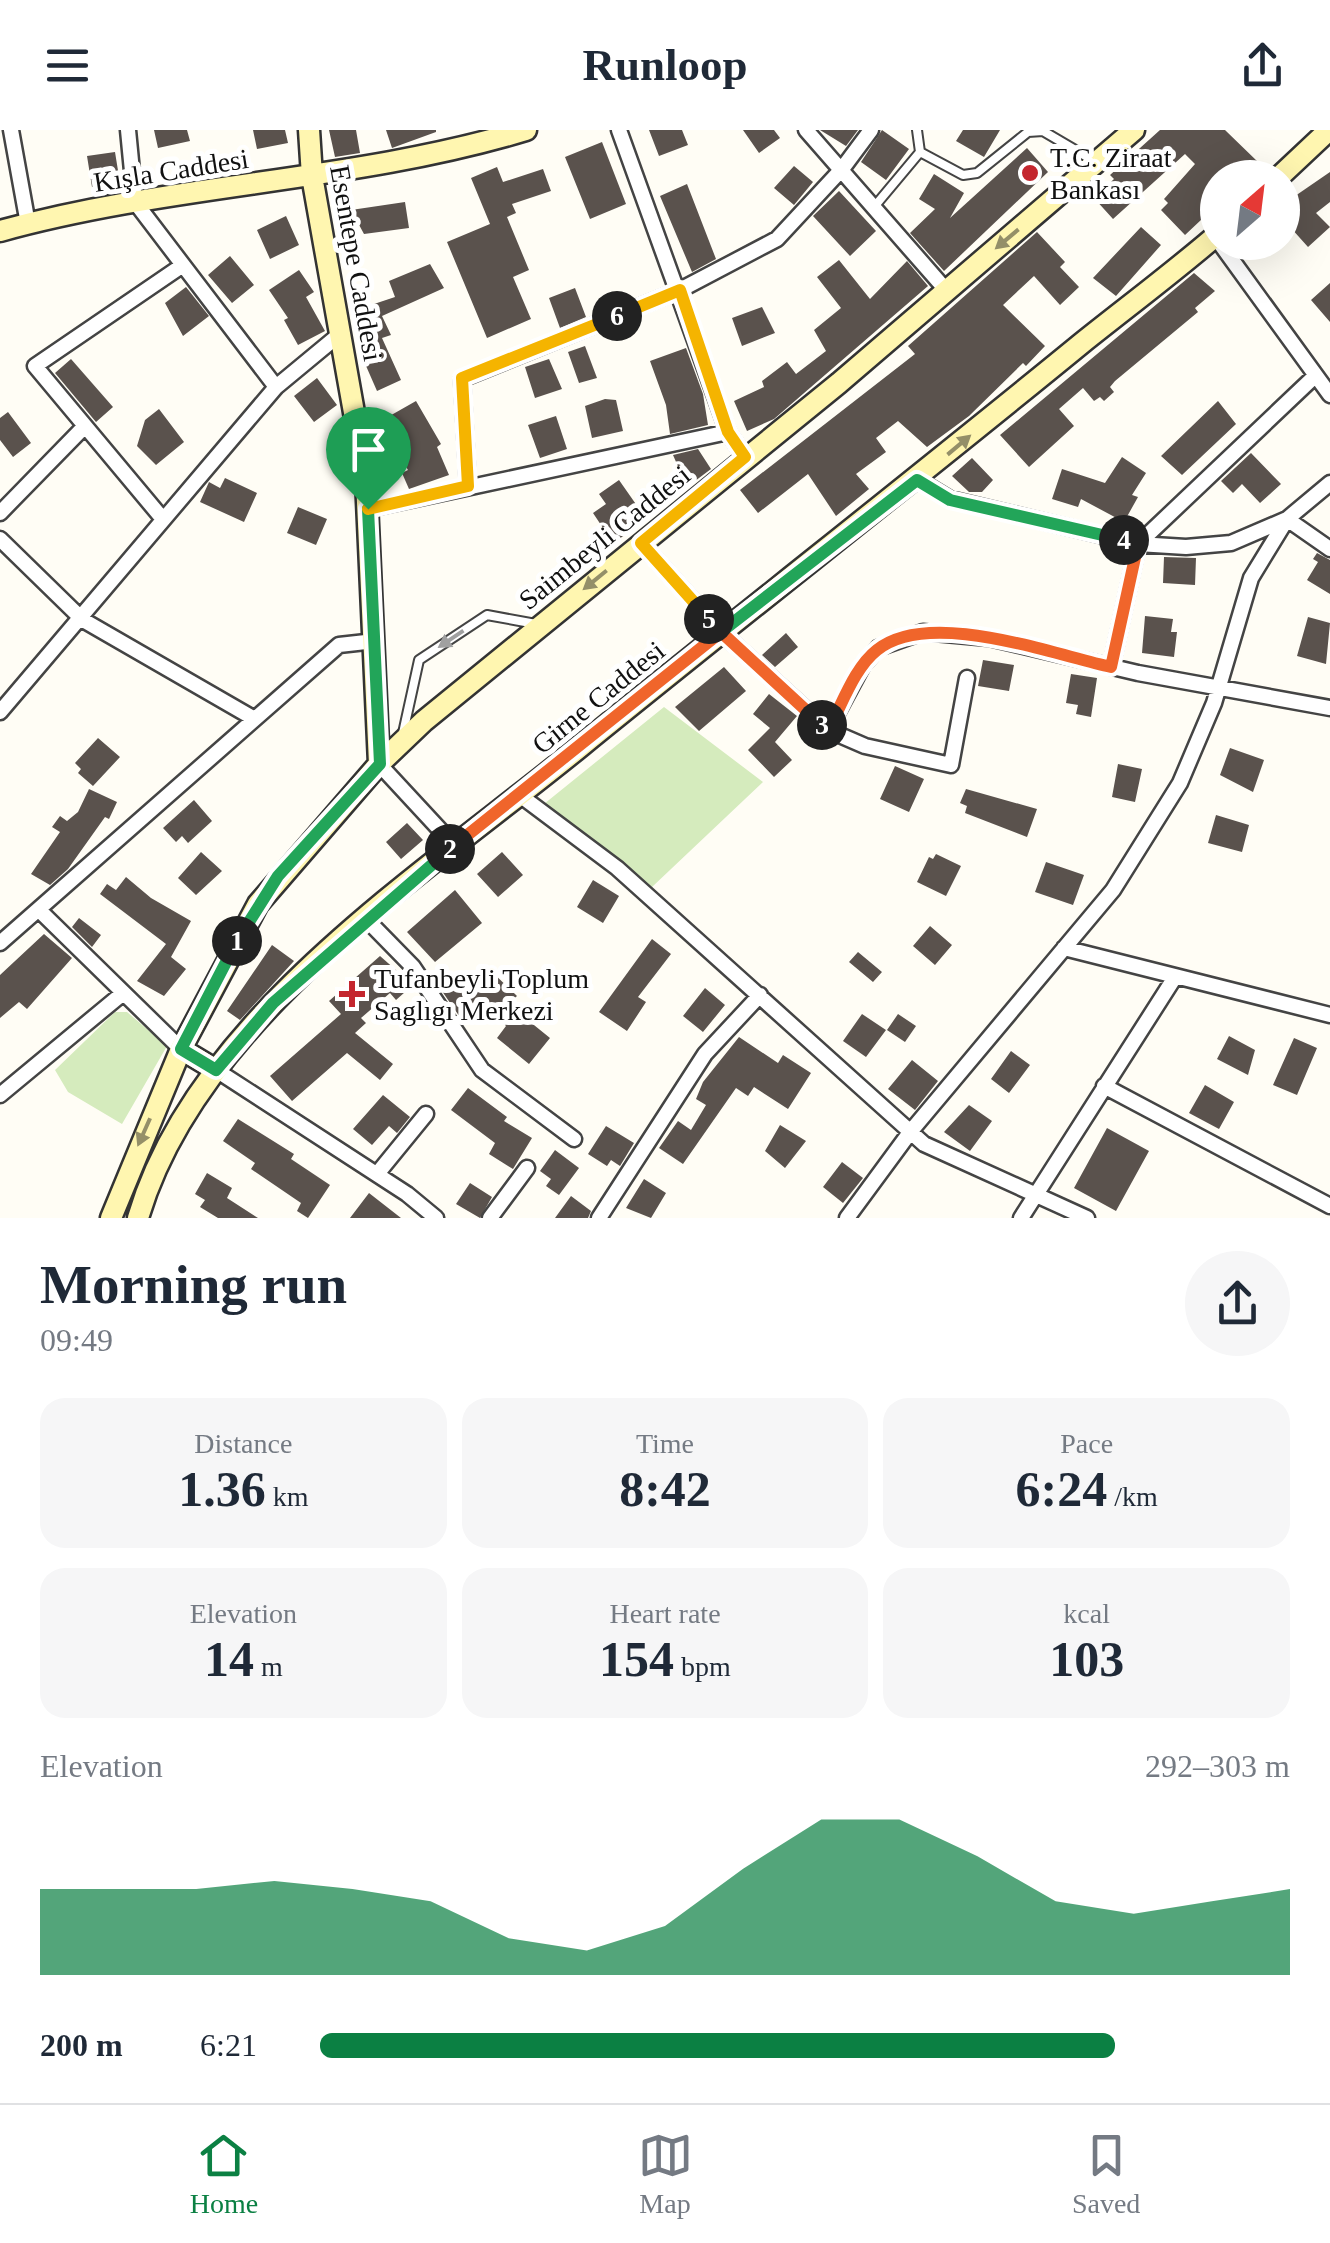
<!DOCTYPE html>
<meta charset="utf-8">
<style>
:root{--surface:#fff;--page:#f6f6f7;--text:#1f2937;--muted:#747a83;--line:#e0e1e3;--accent:#0b8043}
body{margin:0;font-family:"Times New Roman",serif;background:var(--page);color:var(--text);height:100vh;display:flex;flex-direction:column;font-size:38px;white-space:nowrap}
*{box-sizing:border-box;margin:0}
p{font-size:32px;color:var(--muted)}
.icon{flex:none;width:55px;height:55px;fill:none;stroke:currentColor;stroke-width:2;stroke-linecap:round;stroke-linejoin:round}
.map{position:relative;height:1088px;overflow:hidden}
.sheet{display:flex;flex-direction:column;background:var(--surface);flex:1}
.sheet>*{flex:none}
.needle{width:65px;rotate:28deg}
.fabs{position:absolute;left:1200px;top:30px;display:grid;gap:20px}
.fabs a{display:grid;place-items:center;width:100px;height:100px;border-radius:50%;background:var(--surface);box-shadow:0 10px 40px #0002;font-size:50px}
.pin{position:absolute;display:grid;place-items:center;width:85px;height:85px;color:#fff;margin:-102px -42px;border-radius:50% 50% 50% 0;rotate:-45deg;box-shadow:0 0 10px #0007}
.pin .icon{rotate:45deg}
.km{position:absolute;width:50px;height:50px;margin:-25px;border-radius:50%;background:#222;color:#fff;font-size:28px;line-height:50px;text-align:center}
.round{display:grid;place-items:center;flex:none;width:105px;height:105px;border-radius:52px;background:var(--page)}
.head{display:flex;align-items:center;justify-content:space-between;height:170px;padding:0 40px}
h1{font-size:55px;font-weight:600;line-height:75px}
.metrics{display:grid;grid-template-columns:repeat(3,1fr);gap:15px;height:170px;padding:10px 40px}
.metrics div{display:grid;align-content:center;border-radius:25px;background:var(--page);text-align:center}
.metrics b{font-size:50px;font-weight:600}
.metrics small{font-size:28px;font-weight:400}
.metrics p{font-size:28px}
.chart{height:280px;padding:20px 40px}
.chart p{display:flex;justify-content:space-between}
.chart svg{width:100%;height:180px;margin-top:10px;fill:var(--accent);opacity:.7}
ul{padding:0 40px;list-style:none;font-size:32px}
li{display:grid;grid-template-columns:160px 120px 1fr;align-items:center;height:75px}
li i{height:25px;border-radius:12px;background:var(--accent)}
header{display:flex;justify-content:space-between;align-items:center;height:130px;padding:0 40px;background:var(--surface);font-size:45px;font-weight:600}
.menu{display:flex;justify-content:space-around;align-items:center;height:140px;border-top:2px solid var(--line);background:var(--surface);font-size:28px;color:var(--muted)}
.menu a{display:grid;justify-items:center;gap:5px}
.menu .active{color:var(--accent)}
.map>svg:first-child{display:block}
</style>
<header><svg class="icon" aria-label="menu" viewBox="0 0 24 24"><path d="M4 6h16M4 12h16M4 18h16"/></svg>Runloop<svg class="icon" aria-label="share" viewBox="0 0 24 24"><path d="M12 15V3M7 8l5-5 5 5M5 13v7h14v-7"/></svg></header>
<div class="map">
<svg width="1330" height="1088" viewBox="0 0 1330 1088">
<rect width="100%" height="100%" fill="#fffdf5"/>
<!-- green -->
<path fill="#d5ebbd" d="M664 577 763 652 652 757 544 674Z
M115 882H127L167 916 122 994 68 962 55 940Z"/>
<!-- building -->
<path fill="#5a524d" d="M154 0H187L190 11 158 18Z
M253 0H285L288 13 257 19Z
M329 0H356L360 23 335 27Z
M386 0H436V2L392 18Z
M649 0H682L688 15 659 26Z
M743 0H774L780 8 759 23Z
M820 0H858L846 16Z
M882 0 909 19 886 50 861 32Z
M963 0H1000L984 27 956 11Z
M1160 0H1225L1259 33 1245 48H1218V74L1185 105 1161 80 1168 73 1164 69 1195 34 1185 24 1113 89 1094 68 1114 49 1110 45Z
M602 12 626 74 590 89 565 27Z
M1027 18 1048 42 944 141 910 103 935 79 919 69 934 44 964 63 950 88Z
M115 22 120 53 92 57 87 26Z
M794 36 813 52 794 75 774 58Z
M497 37 503 52 543 39 551 61 512 74 516 83 507 87 529 140 513 147 531 189 487 208 447 112 490 94 471 48Z
M1330 42V72L1316 83 1330 97 1308 117 1282 88V75Z
M687 54 716 129 692 142 660 66Z
M839 61 876 101 850 126 813 86Z
M405 72 409 98 364 104 351 80Z
M286 86 299 115 270 129 257 100Z
M1141 97 1161 115 1116 166 1093 148Z
M1037 102 1065 132 1060 137 1079 157 1060 175 1034 146 1003 175 1045 216 1026 236 1023 233 969 286 927 317 898 291 876 308 886 322 856 344 869 359 836 386 808 344 758 383 740 360 915 224 908 216Z
M230 126 254 155 232 173 208 145Z
M839 130 870 169 907 131 928 156 774 289 747 301 734 271 764 257 762 251 787 232 796 244 826 221 814 200 841 178 817 147Z
M430 134 444 158 382 186 391 205 382 208 401 250 377 261 363 229 367 228 356 180 395 167 389 151Z
M299 140 314 162 306 167 325 201 298 215 284 190 288 188 269 160Z
M1194 143 1215 161 1195 178 1198 182 1115 251 1110 257 1114 262 1104 271 1100 267 1094 271 1083 258 1059 279 1074 296 1029 337 1000 305Z
M1330 153V192L1311 170Z
M186 157 209 186 183 206 165 173Z
M575 158 586 187 560 198 549 168Z
M762 177 775 203 742 216 732 188Z
M585 216 597 248 579 253 568 222Z
M686 218 703 264 708 295 670 304 666 275 650 231Z
M71 229 113 277 96 292 55 243Z
M549 229 562 259 535 268 525 237Z
M317 248 337 275 314 292 294 266Z
M605 269 616 270 623 301 592 308 585 276Z
M416 271 441 314 437 317 449 345 409 359 402 343 408 340 379 292Z
M1218 271 1236 294 1182 345 1161 326Z
M159 279 184 312 156 335 137 316 145 290Z
M8 282 31 313 13 327 0 310V288Z
M556 286 567 319 540 328 528 295Z
M698 319 711 339 687 357 673 325Z
M1251 323 1281 354 1260 373 1242 354 1233 363 1221 351Z
M1122 327 1146 343 1132 365 1138 367 1124 392 1081 369 1078 377 1052 369 1062 339 1105 353Z
M972 328 993 350 982 362H969L952 346Z
M225 348 257 363 244 392 200 372 209 352 220 358Z
M619 350 647 390 613 413 593 383 606 374 599 364Z
M298 377 327 389 316 415 287 403Z
M1317 423 1330 430V464L1307 450 1318 432 1313 429Z
M1164 427 1196 428 1195 455 1163 453Z
M1145 486 1173 489 1171 502H1177L1174 527 1142 523Z
M1308 487 1330 493 1326 534 1297 526Z
M786 503 798 517 775 537 762 525Z
M983 530 1014 535 1009 561 978 556Z
M724 537 746 561 699 601 675 577Z
M1071 544 1097 548 1091 587 1076 584 1078 575 1066 573Z
M769 564 797 586 775 612 792 630 774 647 748 620 770 598 753 584Z
M98 608 120 627 93 656 78 643 81 639 75 633Z
M1230 618 1264 630 1253 662 1220 645Z
M1118 634 1142 639 1135 672 1112 667Z
M895 636 924 649 909 682 880 669Z
M89 659 117 672 109 689 105 687 68 739 50 755 31 744 60 702 52 697 60 686 67 691 78 682Z
M966 659 1037 679 1027 707 965 683 967 676 960 673Z
M194 670 212 691 188 713 182 706 176 712 163 698Z
M1216 685 1249 695 1242 722 1208 713Z
M407 693 423 710 401 729 386 712Z
M201 722 222 741 196 765 178 748Z
M502 722 523 745 498 767 477 744Z
M936 724 961 736 946 766 917 752 929 727 933 729Z
M1046 732 1084 745 1073 775 1035 762Z
M126 747 151 768 191 791 171 827 186 839 164 866 137 851 166 814 100 764 107 754 116 760Z
M593 750 619 766 603 793 577 777Z
M455 760 482 793 435 832 407 802Z
M79 788 101 805 92 817 72 797Z
M930 796 952 815 935 835 913 816Z
M44 804 72 828 27 879 19 872 0 888V845Z
M652 809 671 824 638 867 646 872 627 901 599 882Z
M272 815 294 831 240 890 227 881Z
M858 822 882 842 873 852 849 832Z
M380 826 413 855 396 870 390 863 361 888 366 893 355 903 393 934 380 950 347 923 292 971 270 946 341 884 329 871Z
M489 839 517 866 508 874 550 908 529 934 497 908 506 896 485 874 464 893 435 851 446 842 465 863Z
M705 858 725 875 703 902 683 886Z
M862 884 886 900 866 927 843 911Z
M898 884 916 896 905 912 887 900Z
M1229 906 1255 920 1248 945 1217 929Z
M739 907 778 933 783 925 811 943 788 979 754 957 748 966 736 958 683 1034 659 1018 678 991 691 1000 706 975 696 969 703 952Z
M1294 908 1317 918 1297 965 1273 955Z
M1011 921 1030 935 1009 963 991 949Z
M912 930 938 951 915 980 888 959Z
M1205 955 1234 972 1219 999 1189 983Z
M468 958 507 987 504 991 532 1008 513 1039 489 1024 495 1013 451 980Z
M383 965 410 987 397 1003 389 996 372 1015 353 999Z
M969 975 992 991 970 1021 944 1002Z
M238 989 294 1024 291 1029 330 1055 308 1088 297 1081 301 1073 251 1039 255 1033 223 1011Z
M780 995 806 1011 785 1038 765 1021Z
M606 996 634 1013 620 1036 611 1030 607 1036 588 1024Z
M1107 998 1149 1021 1116 1081 1074 1058Z
M555 1020 579 1038 559 1065 546 1056 551 1049 540 1041Z
M842 1032 863 1048 843 1073 823 1057Z
M207 1043 232 1058 227 1068 258 1088H218L200 1077 205 1070 195 1064Z
M644 1049 666 1063 651 1088 626 1078Z
M470 1053 492 1067 480 1088 456 1074Z
M369 1063 401 1088H350Z
M571 1066 591 1081 588 1088H555Z"/>
<g fill="none" stroke-linecap="round" stroke-linejoin="round">
<!-- lane casing -->
<g stroke="#444" stroke-width="12">
<path id="lane" d="M917 0 920 22 963 45 977 43 1028 2 1043 1 1094 31
M874 77 920 22
M403 603 419 530 487 485 536 494"/>
</g>
<!-- street casing -->
<g stroke="#444" stroke-width="19">
<path id="street" d="M11 0 28 94
M128 0 135 72 183 135 35 236 162 388
M619 0 728 302 745 327
M806 0 946 160
M1219 112 1330 265
M183 135 276 257
M917 349 950 369 1138 414 1186 417 1231 413 1287 389 1330 353
M468 356 462 249 680 160 777 109 842 39 871 0
M368 379 728 302
M0 383 83 298
M0 409 83 490 253 588
M641 413 721 502 828 600 865 616 951 635 967 548
M1111 537 1138 414 1315 246
M0 582 276 257 340 204
M828 600 863 535 878 518 923 502 989 508 1138 543 1330 578
M379 634 454 715
M521 666 617 738 924 1014 1087 1088
M39 780 181 919
M367 790 413 837 482 940 574 1009
M0 813 339 515 375 511
M1064 818 1330 885
M216 940 407 1064 436 1088
M1104 956 1330 1076
M0 965 122 864
M377 1044 426 984
M490 1088 527 1038
M599 1088 705 924 760 865
M847 1088 911 1001 1113 760 1180 653 1214 573 1251 448 1287 389 1330 419
M1021 1088 1175 847"/>
</g>
<!-- secondary casing -->
<g stroke="#333" stroke-width="25">
<path id="secondary" d="M309 0 312 46 366 350 379 634
M1278 48 1329 0
M0 101C173 53 354 52 526 0
M181 919 216 940
M111 1088 181 919 258 774 379 634 424 591 839 253 1134 0
M138 1088C197 887 426 743 581 616 747 481 916 349 1082 213 1127 177 1174 142 1218 104"/>
</g>
<!-- lane -->
<use href="#lane" stroke="#fff" stroke-width="8"/>
<!-- street -->
<use href="#street" stroke="#fff" stroke-width="14"/>
<!-- secondary -->
<use href="#secondary" stroke="#fff6b0" stroke-width="20"/>
</g>
<!-- one-way arrows -->
<defs><path id="oneway-solid" d="M-6-.8H1V-3.2L6.5 0L1 3.2V.8H-6Z" transform="scale(2.5)"/></defs>
<g fill="#948f68">
<use href="#oneway-solid" transform="translate(1007 109) rotate(140)"/>
<use href="#oneway-solid" transform="translate(959 315) rotate(-40)"/>
<use href="#oneway-solid" transform="translate(595 450) rotate(141)"/>
<use href="#oneway-solid" transform="translate(144 1002) rotate(114)"/>
</g>
<use fill="#a0a0a0" href="#oneway-solid" transform="translate(451 509) rotate(146)"/>
<g fill="none" stroke-linecap="round" stroke-linejoin="round">
<!-- split-1 casing -->
<g stroke="#fff" stroke-width="20">
<path id="split-1" d="M237 811 278 746 380 634 368 379"/>
</g>
<!-- split-2 casing -->
<g stroke="#fff" stroke-width="20">
<path id="split-2" d="M237 811 181 919 216 940 273 873 450 719"/>
</g>
<!-- split-3 casing -->
<g stroke="#fff" stroke-width="20">
<path id="split-3" d="M450 719 721 502 822 595"/>
</g>
<!-- split-4 casing -->
<g stroke="#fff" stroke-width="20">
<path id="split-4" d="M822 595 828 600C842 575 854 538 877 520 929 478 1051 524 1111 537L1138 414 1124 410"/>
</g>
<!-- split-5 casing -->
<g stroke="#fff" stroke-width="20">
<path id="split-5" d="M709 489 721 502 917 350 950 370 1124 410"/>
</g>
<!-- split-6 casing -->
<g stroke="#fff" stroke-width="20">
<path id="split-6" d="M617 186 680 160 728 302 745 327 641 413 709 489"/>
</g>
<!-- split-7 casing -->
<g stroke="#fff" stroke-width="20">
<path id="split-7" d="M368 379 468 356 462 248 617 186"/>
</g>
<!-- split-1 -->
<use href="#split-1" stroke="#22a559" stroke-width="12"/>
<!-- split-2 -->
<use href="#split-2" stroke="#22a559" stroke-width="12"/>
<!-- split-3 -->
<use href="#split-3" stroke="#f0652b" stroke-width="12"/>
<!-- split-4 -->
<use href="#split-4" stroke="#f0652b" stroke-width="12"/>
<!-- split-5 -->
<use href="#split-5" stroke="#22a559" stroke-width="12"/>
<!-- split-6 -->
<use href="#split-6" stroke="#f5b400" stroke-width="12"/>
<!-- split-7 -->
<use href="#split-7" stroke="#f5b400" stroke-width="12"/>
</g>
<!-- markers -->
<g fill="#c4262e" stroke="#fff" stroke-width="4">
<circle cx="1030" cy="43" r="10"/>
<path d="M347 849h10v10h10v10h-10v10h-10v-10h-10v-10h10z"/>
</g>
<g text-anchor="middle" stroke-width="10" stroke-linejoin="round" paint-order="stroke">
<!-- poi labels -->
<g font-size="28" fill="#111" stroke="#fff" text-anchor="start">
<text x="1050" y="37">T.C. Ziraat<tspan x="1050" dy="32">Bankası</tspan></text>
<text x="374" y="858">Tufanbeyli Toplum<tspan x="374" dy="32">Saglıgı Merkezi</tspan></text>
</g>
<!-- street labels -->
<g font-size="28" fill="#111" stroke="#fff">
<text transform="translate(171 40) rotate(-9)" y="10">Kışla Caddesi</text>
<text transform="translate(357 133) rotate(80)" y="10">Esentepe Caddesi</text>
<text transform="translate(604 407) rotate(-39)" y="10">Saimbeyli Caddesi</text>
<text transform="translate(598 567) rotate(-39)" y="10">Girne Caddesi</text>
</g>
</g>
</svg>
<div class="fabs">
<a><svg class="needle" viewBox="-14 -14 28 28"><path d="M0-13l5 13h-10z" fill="#e53935"/><path d="M0 13l5-13h-10z" fill="#747a83"/></svg></a>
</div>
<div class="pin" style="left:368px;top:379px;background:#1e9e55"><svg class="icon" aria-label="arrive" viewBox="0 0 24 24"><path d="M6 21V4h12l-3 4 3 4H6"/></svg></div>
<b class="km" style="left:237px;top:811px">1</b>
<b class="km" style="left:450px;top:719px">2</b>
<b class="km" style="left:822px;top:595px">3</b>
<b class="km" style="left:1124px;top:410px">4</b>
<b class="km" style="left:709px;top:489px">5</b>
<b class="km" style="left:617px;top:186px">6</b>
</div>
<section class="sheet">
<div class="head"><div><h1>Morning run</h1><p>09:49</p></div><a class="round"><svg class="icon" aria-label="share" viewBox="0 0 24 24"><path d="M12 15V3M7 8l5-5 5 5M5 13v7h14v-7"/></svg></a></div>
<div class="metrics">
<div><p>Distance</p><b>1.36<small> km</small></b></div>
<div><p>Time</p><b>8:42</b></div>
<div><p>Pace</p><b>6:24<small> /km</small></b></div>
</div>
<div class="metrics">
<div><p>Elevation</p><b>14<small> m</small></b></div>
<div><p>Heart rate</p><b>154<small> bpm</small></b></div>
<div><p>kcal</p><b>103</b></div>
</div>
<div class="chart"><p><span>Elevation</span>292–303 m</p>
<svg viewBox="0 0 160 44" preserveAspectRatio="none"><path d="M0 44V23L10 23L20 23L30 21L40 23L50 26L60 35L70 38L80 32L90 18L100 6L110 6L120 15L130 26L140 29L150 26L160 23V44z"/></svg>
</div>
<ul>
<li><b>200 m</b>6:21<i style="width:82%"></i></li>
</ul>
</section>
<nav class="menu">
<a class="active"><svg class="icon" aria-label="home" viewBox="0 0 24 24"><path d="M3 11l9-7 9 7M6 9v11h12V9"/></svg>Home</a>
<a><svg class="icon" aria-label="map" viewBox="0 0 24 24"><path d="M3 6l6-2 6 2 6-2v14l-6 2-6-2-6 2zM9 4v14M15 6v14"/></svg>Map</a>
<a><svg class="icon" aria-label="saved" viewBox="0 0 24 24"><path d="M7 4h10v16l-5-4-5 4z"/></svg>Saved</a>
</nav>
